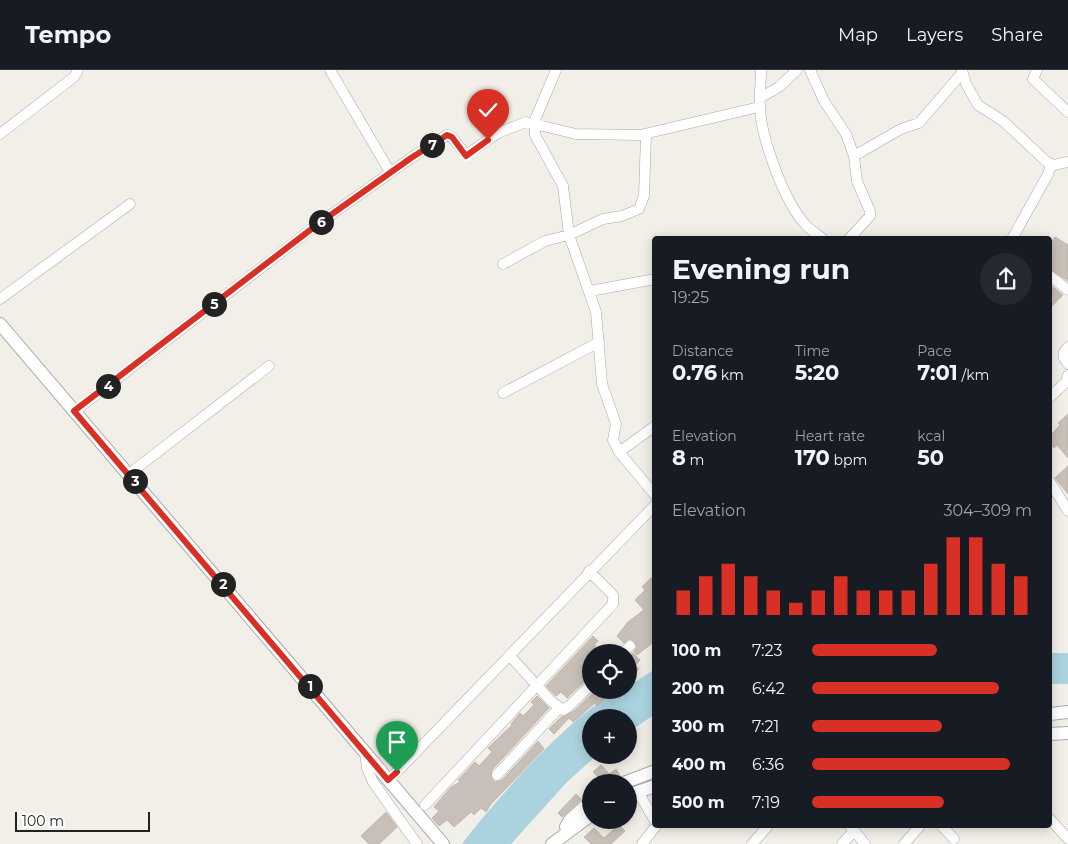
<!DOCTYPE html>
<meta charset="utf-8">
<style>
:root{--surface:#171b24;--page:#242831;--text:#f1f3f6;--muted:#9ea1a6;--line:#363941;--accent:#d93025}
body{margin:0;font-family:Montserrat,sans-serif;background:var(--page);color:var(--text);height:100vh;display:flex;flex-direction:column;font-size:19px;white-space:nowrap}
*{box-sizing:border-box;margin:0}
p{font-size:16px;color:var(--muted)}
.icon{flex:none;width:28px;height:28px;fill:none;stroke:currentColor;stroke-width:2;stroke-linecap:round;stroke-linejoin:round}
.map{position:relative;flex:1;overflow:hidden}
.drawer{position:absolute;left:652px;top:166px;width:400px;height:592px;display:flex;flex-direction:column;background:var(--surface);border-radius:5px;box-shadow:0 2px 12px #0003}
.drawer>*{flex:none}
.tools{position:absolute;left:582px;top:574px;display:grid;gap:10px}
.tools a{display:grid;place-items:center;width:55px;height:55px;border-radius:50%;background:var(--surface);box-shadow:0 2px 12px #0003;font-size:25px}
.scale{position:absolute;left:15px;bottom:12px;width:135px;box-sizing:border-box;padding-left:5px;border:2px solid #222;border-top:0;font-size:14px;line-height:18px;white-space:nowrap;color:#222;-webkit-text-stroke:4px #fff;paint-order:stroke}
.pin{position:absolute;display:grid;place-items:center;width:42px;height:42px;color:#fff;margin:-51px -21px;border-radius:50% 50% 50% 0;rotate:-45deg;box-shadow:0 0 5px #0007}
.pin .icon{rotate:45deg}
.km{position:absolute;width:25px;height:25px;margin:-12px;border-radius:50%;background:#222;color:#fff;font-size:14px;line-height:25px;text-align:center}
.round{display:grid;place-items:center;flex:none;width:52px;height:52px;border-radius:26px;background:var(--page)}
.summary{display:flex;align-items:center;justify-content:space-between;height:85px;padding:0 20px}
h1{font-size:28px;font-weight:700;line-height:38px}
.metrics{display:grid;grid-template-columns:repeat(3,1fr);gap:8px;height:85px;padding:5px 20px}
.metrics div{display:grid;align-content:center}
.metrics b{font-size:21px;font-weight:700}
.metrics small{font-size:14px;font-weight:400}
.metrics p{font-size:14px}
.chart{height:140px;padding:10px 20px}
.chart p{display:flex;justify-content:space-between}
.chart svg{width:100%;height:90px;margin-top:5px;stroke:var(--accent);stroke-width:6}
ul{padding:0 20px;list-style:none;font-size:16px}
li{display:grid;grid-template-columns:80px 60px 1fr;align-items:center;height:38px}
li i{height:12px;border-radius:6px;background:var(--accent)}
header{display:flex;align-items:center;gap:30px;box-sizing:border-box;height:70px;padding:0 25px;background:var(--surface);border-bottom:1px solid var(--line)}
header strong{font-size:24px}
nav{display:flex;gap:28px;margin-inline-start:auto;font-size:18px}
.map>svg:first-child{display:block}
</style>
<header>
<strong>Tempo</strong>
<nav><a>Map</a><a>Layers</a><a>Share</a></nav>
</header>
<div class="map">
<svg width="1068" height="774" viewBox="0 0 1068 774">
<rect width="100%" height="100%" fill="#f2efe9"/>
<!-- water -->
<path fill="#aad3df" d="M1050 583H1068V614H1050Z
M655 599V644L629 662V648H591V685H597L567 712 511 774H462C486 741 590 620 629 620V616Z"/>
<!-- building -->
<path fill="#c7bfb8" stroke="#c4b6ab" d="M1055 167 1068 175V211L1050 199V175Z
M1050 215 1063 225 1050 238Z
M1068 344V388L1057 375 1054 378 1050 374V366L1060 355 1058 353Z
M1068 396V424L1055 408Z
M655 504V571L637 585 634 582 637 577 634 571 629 569 624 573 617 566 628 552 644 540 635 530 645 520 642 517Z
M593 566 598 571 594 575 602 582H591V608L586 610 567 628 561 622 556 626 546 616Z
M633 583 640 590 635 596 639 599 629 607V587Z
M596 620H613L597 636 595 633 573 652 569 648 554 664 549 659 560 648 574 641Z
M537 626 549 638 492 700 491 707 495 712 502 710 538 671 544 679 491 734 486 742 481 738 474 745 471 742 454 757 447 750 439 756 432 748 439 741 434 737 451 717 460 712 458 710 475 692 479 696 492 682 488 678 512 655 511 654 520 643 523 646 534 635 531 632Z
M601 695 609 704 616 699 620 706 613 712H607L599 706 598 707 593 702Z
M576 724 581 729 562 747 558 743Z
M386 742 397 757 379 774H369L361 766Z
M619 755 625 761 611 774H591L584 767 594 758 604 768Z"/>
<g fill="none" stroke-linecap="round" stroke-linejoin="round">
<!-- minor casing -->
<g stroke="#a9a9a9" stroke-width="11">
<path id="minor" d="M330 0 390 102
M556 0 535 50V65L563 116 569 165 596 242 602 314 616 354 613 370 619 382 655 425
M761 0C761 13 759 26 760 39 762 70 784 131 805 154 810 160 817 164 823 169
M810 0 824 31 846 64 854 86 857 111 870 141V146L849 169
M962 0 966 14 978 35 1003 51 1047 92 1054 95 1068 92
M1037 0 1033 9 1068 42
M760 28 779 17 797 0
M0 64 74 7 78 0
M854 86 901 59 919 53 962 3
M1012 169 1048 104 1051 95
M503 194 545 171 569 165 603 149 622 146 639 139 644 126 646 65
M1050 206 1068 220
M590 221 655 209
M0 229 130 134
M1068 277 1064 282V288L1068 294
M503 323 599 272
M1050 327 1066 312 1068 305
M75 341 318 154 411 88 447 65 452 67 466 85 498 63 526 52 576 64 640 65 759 37
M619 382 655 356
M129 404 269 296
M1050 412 1068 441
M624 582 630 576
M509 585 551 631 563 640 569 636 591 615
M365 682 367 698 373 712 417 774
M497 705 559 638
M389 710 655 435
M638 722 655 751
M425 735 613 534V525L589 501
M1050 749 1068 769
M850 756 865 774
M942 756 954 769
M642 774 656 756
M752 774 768 756
M842 774 854 761
M904 774 920 756"/>
</g>
<!-- tertiary casing -->
<g stroke="#a9a9a9" stroke-width="14">
<path id="tertiary" d="M0 254 443 774
M1050 644 1068 642
M1050 664 1068 663
M626 712 655 701
M629 725 655 716
M566 757 570 750 591 731
M552 774 591 745"/>
</g>
<!-- minor -->
<use href="#minor" stroke="#fff" stroke-width="10"/>
<!-- tertiary -->
<use href="#tertiary" stroke="#fff" stroke-width="12"/>
</g>
<g fill="none" stroke-linecap="round" stroke-linejoin="round">
<!-- route casing -->
<g stroke="#fff" stroke-width="10">
<path id="route" d="M397 702 388 710 74 341 318 154 411 88 447 65 452 67 466 86 488 70"/>
</g>
<!-- route -->
<use href="#route" stroke="#d93025" stroke-width="6"/>
</g>
</svg>
<div class="tools">
<a><svg class="icon" aria-label="locate" viewBox="0 0 24 24"><circle cx="12" cy="12" r="6"/><path d="M12 2v4M12 18v4M2 12h4M18 12h4"/></svg></a>
<a>+</a>
<a>−</a>
</div>
<div class="scale">100 m</div>
<div class="pin" style="left:397px;top:702px;background:#1e9e55"><svg class="icon" aria-label="arrive" viewBox="0 0 24 24"><path d="M6 21V4h12l-3 4 3 4H6"/></svg></div>
<div class="pin" style="left:488px;top:70px;background:#d93025"><svg class="icon" aria-label="check" viewBox="0 0 24 24"><path d="M5 12l5 5 9-10"/></svg></div>
<b class="km" style="left:310px;top:616px">1</b>
<b class="km" style="left:223px;top:514px">2</b>
<b class="km" style="left:135px;top:411px">3</b>
<b class="km" style="left:108px;top:316px">4</b>
<b class="km" style="left:214px;top:234px">5</b>
<b class="km" style="left:321px;top:152px">6</b>
<b class="km" style="left:432px;top:75px">7</b>
<section class="drawer">
<div class="summary"><div><h1>Evening run</h1><p>19:25</p></div><a class="round"><svg class="icon" aria-label="share" viewBox="0 0 24 24"><path d="M12 15V3M7 8l5-5 5 5M5 13v7h14v-7"/></svg></a></div>
<div class="metrics">
<div><p>Distance</p><b>0.76<small> km</small></b></div>
<div><p>Time</p><b>5:20</b></div>
<div><p>Pace</p><b>7:01<small> /km</small></b></div>
</div>
<div class="metrics">
<div><p>Elevation</p><b>8<small> m</small></b></div>
<div><p>Heart rate</p><b>170<small> bpm</small></b></div>
<div><p>kcal</p><b>50</b></div>
</div>
<div class="chart"><p><span>Elevation</span>304–309 m</p>
<svg viewBox="0 0 160 44" preserveAspectRatio="none"><path d="M5 44V32M15 44V25M25 44V19M35 44V25M45 44V32M55 44V38M65 44V32M75 44V25M85 44V32M95 44V32M105 44V32M115 44V19M125 44V6M135 44V6M145 44V19M155 44V25"/></svg>
</div>
<ul>
<li><b>100 m</b>7:23<i style="width:57%"></i></li>
<li><b>200 m</b>6:42<i style="width:85%"></i></li>
<li><b>300 m</b>7:21<i style="width:59%"></i></li>
<li><b>400 m</b>6:36<i style="width:90%"></i></li>
<li><b>500 m</b>7:19<i style="width:60%"></i></li>
</ul>
</section>
</div>
